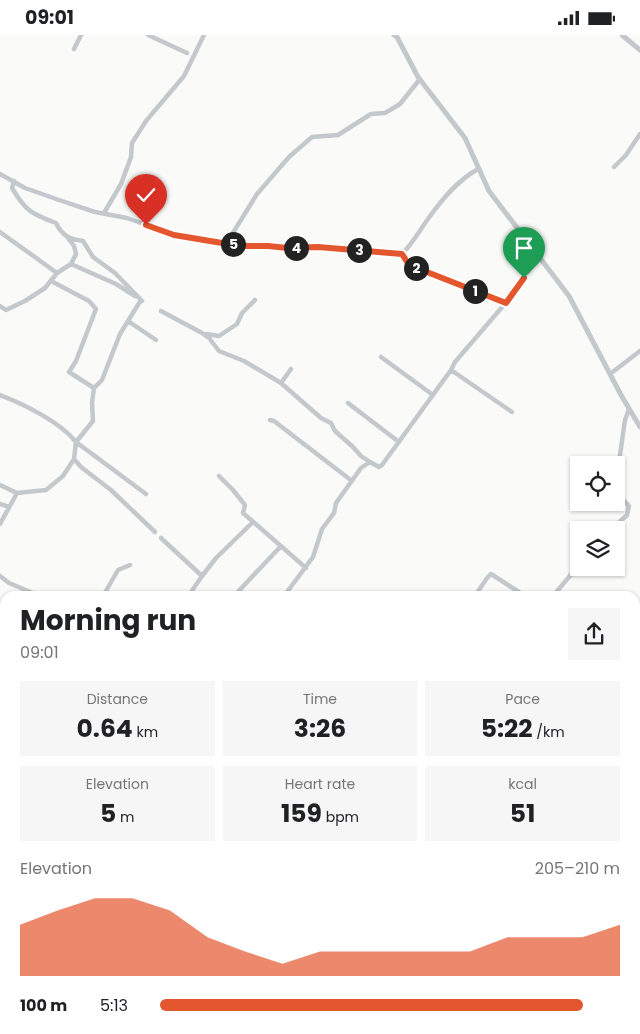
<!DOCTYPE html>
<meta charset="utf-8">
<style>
:root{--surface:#fff;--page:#f6f6f6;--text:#202124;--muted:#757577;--accent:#e4572e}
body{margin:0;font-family:Poppins,sans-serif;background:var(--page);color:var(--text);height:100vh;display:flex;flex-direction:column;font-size:19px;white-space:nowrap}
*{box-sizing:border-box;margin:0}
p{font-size:16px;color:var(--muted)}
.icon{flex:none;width:28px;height:28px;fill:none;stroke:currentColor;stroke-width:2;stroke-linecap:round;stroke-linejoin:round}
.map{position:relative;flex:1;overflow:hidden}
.details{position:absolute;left:0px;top:556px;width:640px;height:444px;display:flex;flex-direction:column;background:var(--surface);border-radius:15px 15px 0 0;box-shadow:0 1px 4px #0004}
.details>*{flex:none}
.buttons{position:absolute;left:570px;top:421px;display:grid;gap:10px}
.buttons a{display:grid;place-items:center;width:55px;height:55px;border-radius:0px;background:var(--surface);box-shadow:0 1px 4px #0004;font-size:25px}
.pin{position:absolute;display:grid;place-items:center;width:42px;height:42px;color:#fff;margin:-51px -21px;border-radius:50% 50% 50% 0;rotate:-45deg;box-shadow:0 0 5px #0007}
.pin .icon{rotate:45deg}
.km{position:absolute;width:25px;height:25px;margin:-12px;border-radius:50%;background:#222;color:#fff;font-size:14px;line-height:25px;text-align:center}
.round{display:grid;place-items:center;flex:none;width:52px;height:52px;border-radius:0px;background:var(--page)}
.head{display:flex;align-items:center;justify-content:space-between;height:85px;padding:0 20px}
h1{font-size:28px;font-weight:700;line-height:38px}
.figures{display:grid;grid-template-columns:repeat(3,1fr);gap:8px;height:85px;padding:5px 20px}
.figures div{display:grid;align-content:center;border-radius:0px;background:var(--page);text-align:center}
.figures b{font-size:25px;font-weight:700}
.figures small{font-size:14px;font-weight:400}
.figures p{font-size:14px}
.chart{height:140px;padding:10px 20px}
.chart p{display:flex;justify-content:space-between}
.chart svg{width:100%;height:90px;margin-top:5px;fill:var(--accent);opacity:.7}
ul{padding:0 20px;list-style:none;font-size:16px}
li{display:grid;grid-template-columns:80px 60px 1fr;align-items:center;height:38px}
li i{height:12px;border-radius:6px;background:var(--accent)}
.status{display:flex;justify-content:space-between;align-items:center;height:35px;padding:0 25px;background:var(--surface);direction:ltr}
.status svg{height:14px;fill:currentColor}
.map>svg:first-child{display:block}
</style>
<div class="status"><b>09:01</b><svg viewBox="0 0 49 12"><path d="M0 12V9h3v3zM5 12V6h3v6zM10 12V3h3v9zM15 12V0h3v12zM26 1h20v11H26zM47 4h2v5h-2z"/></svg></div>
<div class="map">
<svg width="640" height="999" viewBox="0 0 640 999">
<rect width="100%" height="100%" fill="#fafaf8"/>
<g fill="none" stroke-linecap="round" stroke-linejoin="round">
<!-- minor -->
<path stroke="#c3c8cc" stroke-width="4.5" d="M148 0 187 18
M74 14 81 0
M614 132 626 120 640 99
M0 139 25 153 59 165 95 177 127 183 174 200 240 211H268L288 213 319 212 402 219 409 230 506 268
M14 146 12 153C25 175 31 179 56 188 62 201 70 204 83 206L93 222 115 238 142 266
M104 178 121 149 131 122 132 108 146 86 184 41 204 0
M0 197 57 238
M229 208 231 201 257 159 289 122 312 102 338 100 371 79 385 78 400 69 420 44
M402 219C413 208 419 196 428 184 442 164 457 146 478 134
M71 229 116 249 135 261
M51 246 89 266 96 274 76 326 69 337 94 353
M0 271 6 275 25 266 45 253 57 238 71 229 76 219 74 211 68 203
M161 276 202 298 209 303 219 316 244 326 281 348
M128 286 141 265
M206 299 219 301 237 289 242 278 255 265
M381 322 433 360
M291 334 281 348 321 383 331 388 335 396 353 412 361 421 370 427
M451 335 512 377
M610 339 640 316
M0 360C24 369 60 387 76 407L146 459
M348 368 399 407
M270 385 274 386 352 446
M74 424 81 432 111 455 155 497
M219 441 233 455 245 470 243 478 306 533
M616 448 625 385 629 374
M0 450 17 458
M0 469 9 472
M0 489 17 458 46 455 63 441 74 424 76 407 93 386 92 368 94 353 102 345 120 299 128 286 156 305
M611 495 627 480 629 471 618 459 616 453
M161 503 202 541 191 557V561
M0 541 9 548 40 561
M202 541 216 523 253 487
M103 561 118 535 130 530
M234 561 281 511
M286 561 287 557 313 522 322 494 334 478 336 468 361 433 370 427 379 432 382 430 451 335 455 327 503 271 539 221
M475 561 487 543 491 539 525 561
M553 561 579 530
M0 625 5 627
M0 673 5 676
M0 760 5 762
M635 877 640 870
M635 881 640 882
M1 884 5 878
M0 927 5 922V918
M53 995 59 999
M241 995 248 999
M487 995 493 999
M111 999 115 995
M169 999V995
M289 999 292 995
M341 999 344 995
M563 999 565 995"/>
<!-- tertiary -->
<path stroke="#c3c8cc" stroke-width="5" d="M394 0 397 2 418 42 465 103 489 156 569 261 621 360 640 392
M622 0 640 15
M0 884 5 887
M146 995 151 999"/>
</g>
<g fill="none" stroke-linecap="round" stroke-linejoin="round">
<!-- route casing -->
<g stroke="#fff" stroke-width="10">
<path id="route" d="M146 190 174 200 240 211H268L288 213 318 212 402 219 409 230 506 268 524 243"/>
</g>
<!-- route -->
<use href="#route" stroke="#e4572e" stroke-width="6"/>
</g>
</svg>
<div class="buttons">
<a><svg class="icon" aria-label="locate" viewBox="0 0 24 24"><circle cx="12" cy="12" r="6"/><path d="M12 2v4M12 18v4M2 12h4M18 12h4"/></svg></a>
<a><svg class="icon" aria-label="layers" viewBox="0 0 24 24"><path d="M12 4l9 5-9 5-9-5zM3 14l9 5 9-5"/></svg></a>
</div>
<div class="pin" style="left:524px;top:243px;background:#1e9e55"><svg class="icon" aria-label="arrive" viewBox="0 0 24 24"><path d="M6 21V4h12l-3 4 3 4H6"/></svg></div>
<div class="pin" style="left:146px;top:190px;background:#d93025"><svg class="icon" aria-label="check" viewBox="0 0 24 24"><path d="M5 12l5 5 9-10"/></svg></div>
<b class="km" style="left:475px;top:256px">1</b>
<b class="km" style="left:416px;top:233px">2</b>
<b class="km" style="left:359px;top:215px">3</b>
<b class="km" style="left:296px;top:213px">4</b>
<b class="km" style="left:233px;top:209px">5</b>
<section class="details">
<div class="head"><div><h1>Morning run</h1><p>09:01</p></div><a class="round"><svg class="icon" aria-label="share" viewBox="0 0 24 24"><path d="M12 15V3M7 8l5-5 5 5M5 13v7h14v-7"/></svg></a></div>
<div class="figures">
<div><p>Distance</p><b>0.64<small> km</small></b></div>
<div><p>Time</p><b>3:26</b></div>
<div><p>Pace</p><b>5:22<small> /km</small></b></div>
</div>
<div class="figures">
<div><p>Elevation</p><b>5<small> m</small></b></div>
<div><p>Heart rate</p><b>159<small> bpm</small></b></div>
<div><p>kcal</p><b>51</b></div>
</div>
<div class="chart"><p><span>Elevation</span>205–210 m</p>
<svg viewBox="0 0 160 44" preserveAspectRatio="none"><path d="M0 44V19L10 12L20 6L30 6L40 12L50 25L60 32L70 38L80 32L90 32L100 32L110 32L120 32L130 25L140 25L150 25L160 19V44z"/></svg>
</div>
<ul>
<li><b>100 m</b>5:13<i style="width:92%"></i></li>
</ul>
</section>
</div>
